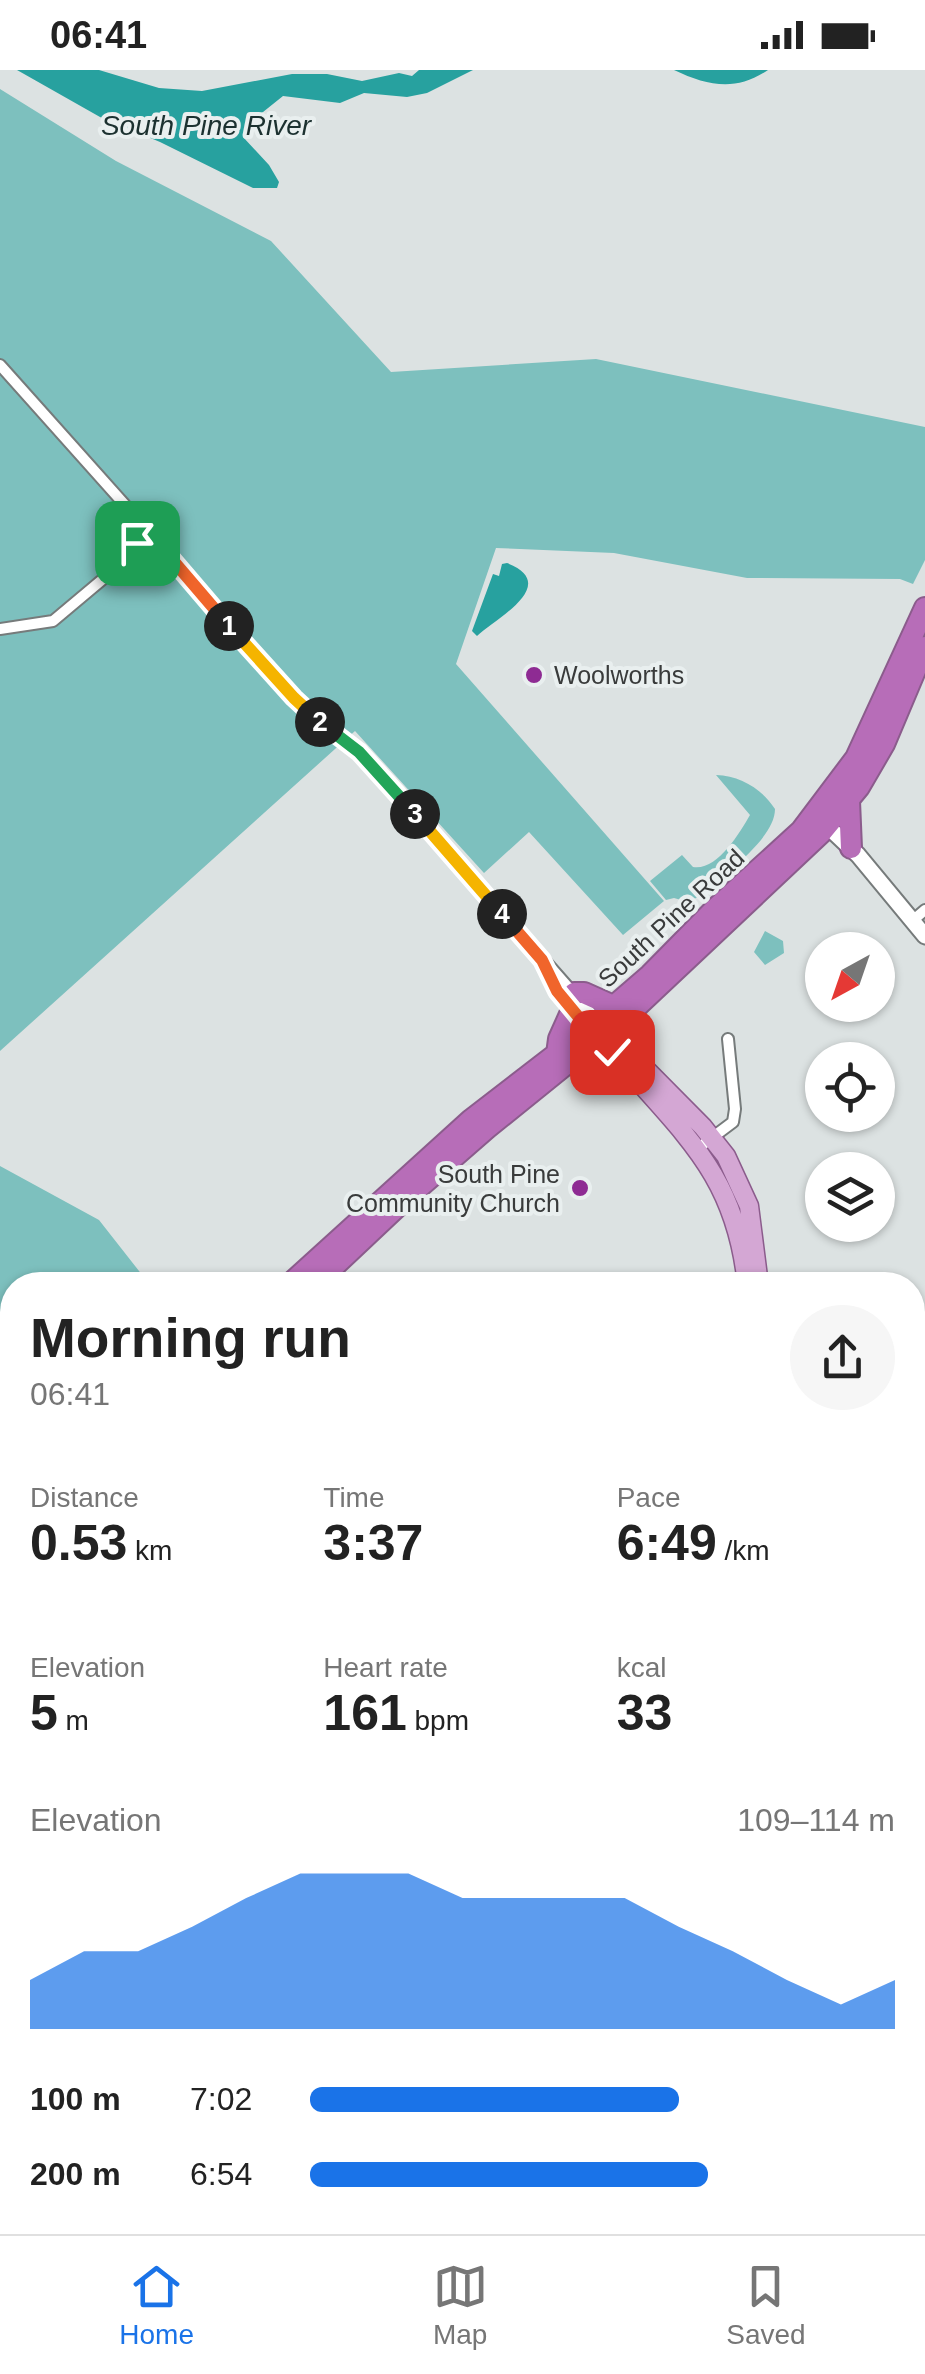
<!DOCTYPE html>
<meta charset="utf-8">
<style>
:root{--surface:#fff;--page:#f6f6f6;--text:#222;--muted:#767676;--line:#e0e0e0;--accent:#1a73e8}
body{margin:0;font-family:Arial,sans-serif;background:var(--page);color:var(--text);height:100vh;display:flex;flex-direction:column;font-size:38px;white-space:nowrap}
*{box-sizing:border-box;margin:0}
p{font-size:32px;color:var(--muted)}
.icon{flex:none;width:55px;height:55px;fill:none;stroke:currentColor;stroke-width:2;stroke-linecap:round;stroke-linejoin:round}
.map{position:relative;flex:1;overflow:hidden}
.details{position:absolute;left:0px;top:1202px;width:925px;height:962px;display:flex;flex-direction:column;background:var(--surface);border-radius:40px 40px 0 0;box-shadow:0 2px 8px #0004}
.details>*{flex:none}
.needle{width:65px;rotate:220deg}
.fabs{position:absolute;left:805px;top:862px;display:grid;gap:20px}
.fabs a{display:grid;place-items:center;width:90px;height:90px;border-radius:50%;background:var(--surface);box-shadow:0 2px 8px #0004;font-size:50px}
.pin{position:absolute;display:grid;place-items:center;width:85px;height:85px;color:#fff;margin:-42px;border-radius:20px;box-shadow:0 5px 15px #0006}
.km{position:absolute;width:50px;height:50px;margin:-25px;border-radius:50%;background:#222;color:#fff;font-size:28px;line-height:50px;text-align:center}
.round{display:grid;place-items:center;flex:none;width:105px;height:105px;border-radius:52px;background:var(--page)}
.summary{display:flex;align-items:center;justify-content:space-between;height:170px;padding:0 30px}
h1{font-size:55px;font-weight:700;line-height:75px}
.figures{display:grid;grid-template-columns:repeat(3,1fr);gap:15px;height:170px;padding:10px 30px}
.figures div{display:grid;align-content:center}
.figures b{font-size:50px;font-weight:700}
.figures small{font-size:28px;font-weight:400}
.figures p{font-size:28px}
.chart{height:280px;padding:20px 30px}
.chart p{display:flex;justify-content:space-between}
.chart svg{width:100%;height:180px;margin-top:10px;fill:var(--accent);opacity:.7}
ul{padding:0 30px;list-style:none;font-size:32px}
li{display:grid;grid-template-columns:160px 120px 1fr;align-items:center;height:75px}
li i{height:25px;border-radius:12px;background:var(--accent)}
.status{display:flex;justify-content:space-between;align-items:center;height:70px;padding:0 50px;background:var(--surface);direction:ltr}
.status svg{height:28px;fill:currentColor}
.dock{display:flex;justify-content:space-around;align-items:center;height:140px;border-top:2px solid var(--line);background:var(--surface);font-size:28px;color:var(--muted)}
.dock a{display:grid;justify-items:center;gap:5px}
.dock .current{color:var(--accent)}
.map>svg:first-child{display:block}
</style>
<div class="status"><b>06:41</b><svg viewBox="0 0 49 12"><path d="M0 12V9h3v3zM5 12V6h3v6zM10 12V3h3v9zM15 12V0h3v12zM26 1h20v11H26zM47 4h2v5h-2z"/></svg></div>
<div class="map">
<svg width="925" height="2164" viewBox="0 0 925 2164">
<rect width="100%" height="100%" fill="#dce2e2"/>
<!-- green -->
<path fill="#7dc0be" d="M0 19 116 91 271 171 391 302 596 289 925 357V490L913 514 900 509 747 508 614 483 496 478 456 594 664 831 623 865 529 762 484 803 355 661 0 981Z
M716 705C741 706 762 719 775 739 775 770 720 807 698 827L688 832 674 828 666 830 650 811 682 785 693 797C717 801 739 764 750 745Z
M765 861 783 871 784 883 765 895 754 882Z
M0 1096 99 1150 150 1215H12V1435L0 1446Z
M913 1677 925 1735V2022L912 1978Z"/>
<!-- water -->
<path fill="#27a19f" d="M17 0H99L159 18 202 21 292 4H327L362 11 399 3 412 6 419 0H473L427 23 407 27 364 23 340 33 283 26 253 50 243 67 269 95 279 112 277 118H253L160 72 100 47Z
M674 0H768C736 22 708 16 674 0Z
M507 493C561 514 497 548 477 566L472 561 493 504 499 506 502 494Z"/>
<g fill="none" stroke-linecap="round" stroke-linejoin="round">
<!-- street casing -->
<g stroke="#767b7b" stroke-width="14">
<path id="street" d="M0 295 142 454
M136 467a17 17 0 1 1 34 0a17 17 0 1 1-34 0Z
M164 480 294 628 369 691 597 950
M0 559 53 551 140 478
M911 852 925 840
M543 891 557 921 589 958
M697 1079 733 1052 735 1039 728 969
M0 2111 12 2100
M419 2152 423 2164"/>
</g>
<!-- secondary casing -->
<g stroke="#767b7b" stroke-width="19">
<path id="secondary" d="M822 751 858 785 925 866
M912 1616 925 1612
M912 1631 925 1629"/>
</g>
<!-- primary casing -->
<g stroke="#8b5c8c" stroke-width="21">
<path id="primary" d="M599 952 703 1057 726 1086 749 1136 759 1215
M617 987C685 1066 736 1105 747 1215
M912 2025 925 2068"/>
</g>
<!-- highway casing -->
<g stroke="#8b5c8c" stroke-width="24">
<path id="highway" d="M849 731 851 778
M574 923H584L613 936
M633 940V971L639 994
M557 984 559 969 572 940
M581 986C597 989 609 997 625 997
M289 1215 471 1050 576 969 650 905 714 840 801 761 856 688 925 538
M314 1215 401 1133 487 1058 633 940 821 763 859 717 884 674 925 577
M0 1485 12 1474
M0 1509 12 1499"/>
</g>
<!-- street -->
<use href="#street" stroke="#fff" stroke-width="10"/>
<!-- secondary -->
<use href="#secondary" stroke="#fff" stroke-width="15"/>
<!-- primary -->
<use href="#primary" stroke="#d4a7d4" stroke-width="18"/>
<!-- highway -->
<use href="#highway" stroke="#b76db8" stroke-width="20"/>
</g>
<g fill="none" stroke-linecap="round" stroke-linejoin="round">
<!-- split-1 casing -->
<g stroke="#fff" stroke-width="20">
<path id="split-1" d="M137 473 149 484 164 480 229 556"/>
</g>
<!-- split-2 casing -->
<g stroke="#fff" stroke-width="20">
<path id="split-2" d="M229 556 294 628 320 652"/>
</g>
<!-- split-3 casing -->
<g stroke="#fff" stroke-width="20">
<path id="split-3" d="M320 652 359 682 415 744"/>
</g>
<!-- split-4 casing -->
<g stroke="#fff" stroke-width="20">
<path id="split-4" d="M415 744 502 844"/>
</g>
<!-- split-5 casing -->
<g stroke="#fff" stroke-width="20">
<path id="split-5" d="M502 844 542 890 557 921 581 950"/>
</g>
<!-- split-6 casing -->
<g stroke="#fff" stroke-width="20">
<path id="split-6" d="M581 950 612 982"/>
</g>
<!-- split-1 -->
<use href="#split-1" stroke="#f0652b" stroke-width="12"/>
<!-- split-2 -->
<use href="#split-2" stroke="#f5b400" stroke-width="12"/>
<!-- split-3 -->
<use href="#split-3" stroke="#22a559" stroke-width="12"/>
<!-- split-4 -->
<use href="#split-4" stroke="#f5b400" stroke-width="12"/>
<!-- split-5 -->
<use href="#split-5" stroke="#f0652b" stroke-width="12"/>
<!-- split-6 -->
<use href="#split-6" stroke="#22a559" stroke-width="12"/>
</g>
<!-- markers -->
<g fill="#8e2b93" stroke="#e9efef" stroke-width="4">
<circle cx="534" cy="605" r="10"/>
<circle cx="580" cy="1118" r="10"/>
</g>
<g text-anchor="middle" stroke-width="8" stroke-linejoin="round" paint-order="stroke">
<!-- poi labels -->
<g font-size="25" fill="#393b3b" stroke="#e9efef" text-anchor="start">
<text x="554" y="614">Woolworths</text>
<text x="560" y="1113" text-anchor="end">South Pine<tspan x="560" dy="29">Community Church</tspan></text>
</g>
<!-- street labels -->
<g font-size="25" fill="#393b3b" stroke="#e9efef">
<text transform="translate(671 848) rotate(-43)" y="9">South Pine Road</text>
</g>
<!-- water labels -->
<g font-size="28" font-style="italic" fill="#1c3130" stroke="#e9efef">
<text x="206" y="65">South Pine River</text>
</g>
</g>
</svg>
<div class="fabs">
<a><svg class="needle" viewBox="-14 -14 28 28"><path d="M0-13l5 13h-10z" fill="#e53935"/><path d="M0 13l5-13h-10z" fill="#767676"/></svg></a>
<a><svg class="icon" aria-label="locate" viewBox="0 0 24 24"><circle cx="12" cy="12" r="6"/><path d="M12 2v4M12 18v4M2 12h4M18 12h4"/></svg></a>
<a><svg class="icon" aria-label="layers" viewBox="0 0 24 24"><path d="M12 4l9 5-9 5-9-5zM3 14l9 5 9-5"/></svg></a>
</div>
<div class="pin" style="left:137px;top:473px;background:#1e9e55"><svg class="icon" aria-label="arrive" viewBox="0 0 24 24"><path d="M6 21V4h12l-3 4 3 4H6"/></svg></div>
<div class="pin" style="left:612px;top:982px;background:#d93025"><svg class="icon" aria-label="check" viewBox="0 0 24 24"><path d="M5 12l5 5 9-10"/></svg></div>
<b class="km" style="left:229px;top:556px">1</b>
<b class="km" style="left:320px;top:652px">2</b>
<b class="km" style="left:415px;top:744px">3</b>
<b class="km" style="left:502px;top:844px">4</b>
<section class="details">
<div class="summary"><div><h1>Morning run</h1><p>06:41</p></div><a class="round"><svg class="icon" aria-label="share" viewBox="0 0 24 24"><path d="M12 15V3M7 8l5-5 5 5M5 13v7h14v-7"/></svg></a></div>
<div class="figures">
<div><p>Distance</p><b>0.53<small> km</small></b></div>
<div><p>Time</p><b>3:37</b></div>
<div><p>Pace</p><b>6:49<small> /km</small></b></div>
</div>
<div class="figures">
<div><p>Elevation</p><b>5<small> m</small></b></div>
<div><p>Heart rate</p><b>161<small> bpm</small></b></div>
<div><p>kcal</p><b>33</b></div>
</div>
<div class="chart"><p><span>Elevation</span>109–114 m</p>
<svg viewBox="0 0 160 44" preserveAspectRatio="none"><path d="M0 44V32L10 25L20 25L30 19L40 12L50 6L60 6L70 6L80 12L90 12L100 12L110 12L120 19L130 25L140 32L150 38L160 32V44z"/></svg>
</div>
<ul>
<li><b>100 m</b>7:02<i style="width:63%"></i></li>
<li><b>200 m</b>6:54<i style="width:68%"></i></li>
</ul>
</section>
</div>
<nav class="dock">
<a class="current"><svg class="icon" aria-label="home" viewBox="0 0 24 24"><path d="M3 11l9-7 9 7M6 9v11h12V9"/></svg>Home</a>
<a><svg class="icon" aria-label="map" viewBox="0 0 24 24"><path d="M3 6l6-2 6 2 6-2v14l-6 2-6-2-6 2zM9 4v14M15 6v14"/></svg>Map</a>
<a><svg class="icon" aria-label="saved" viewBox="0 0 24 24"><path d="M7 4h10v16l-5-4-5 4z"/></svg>Saved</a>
</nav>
